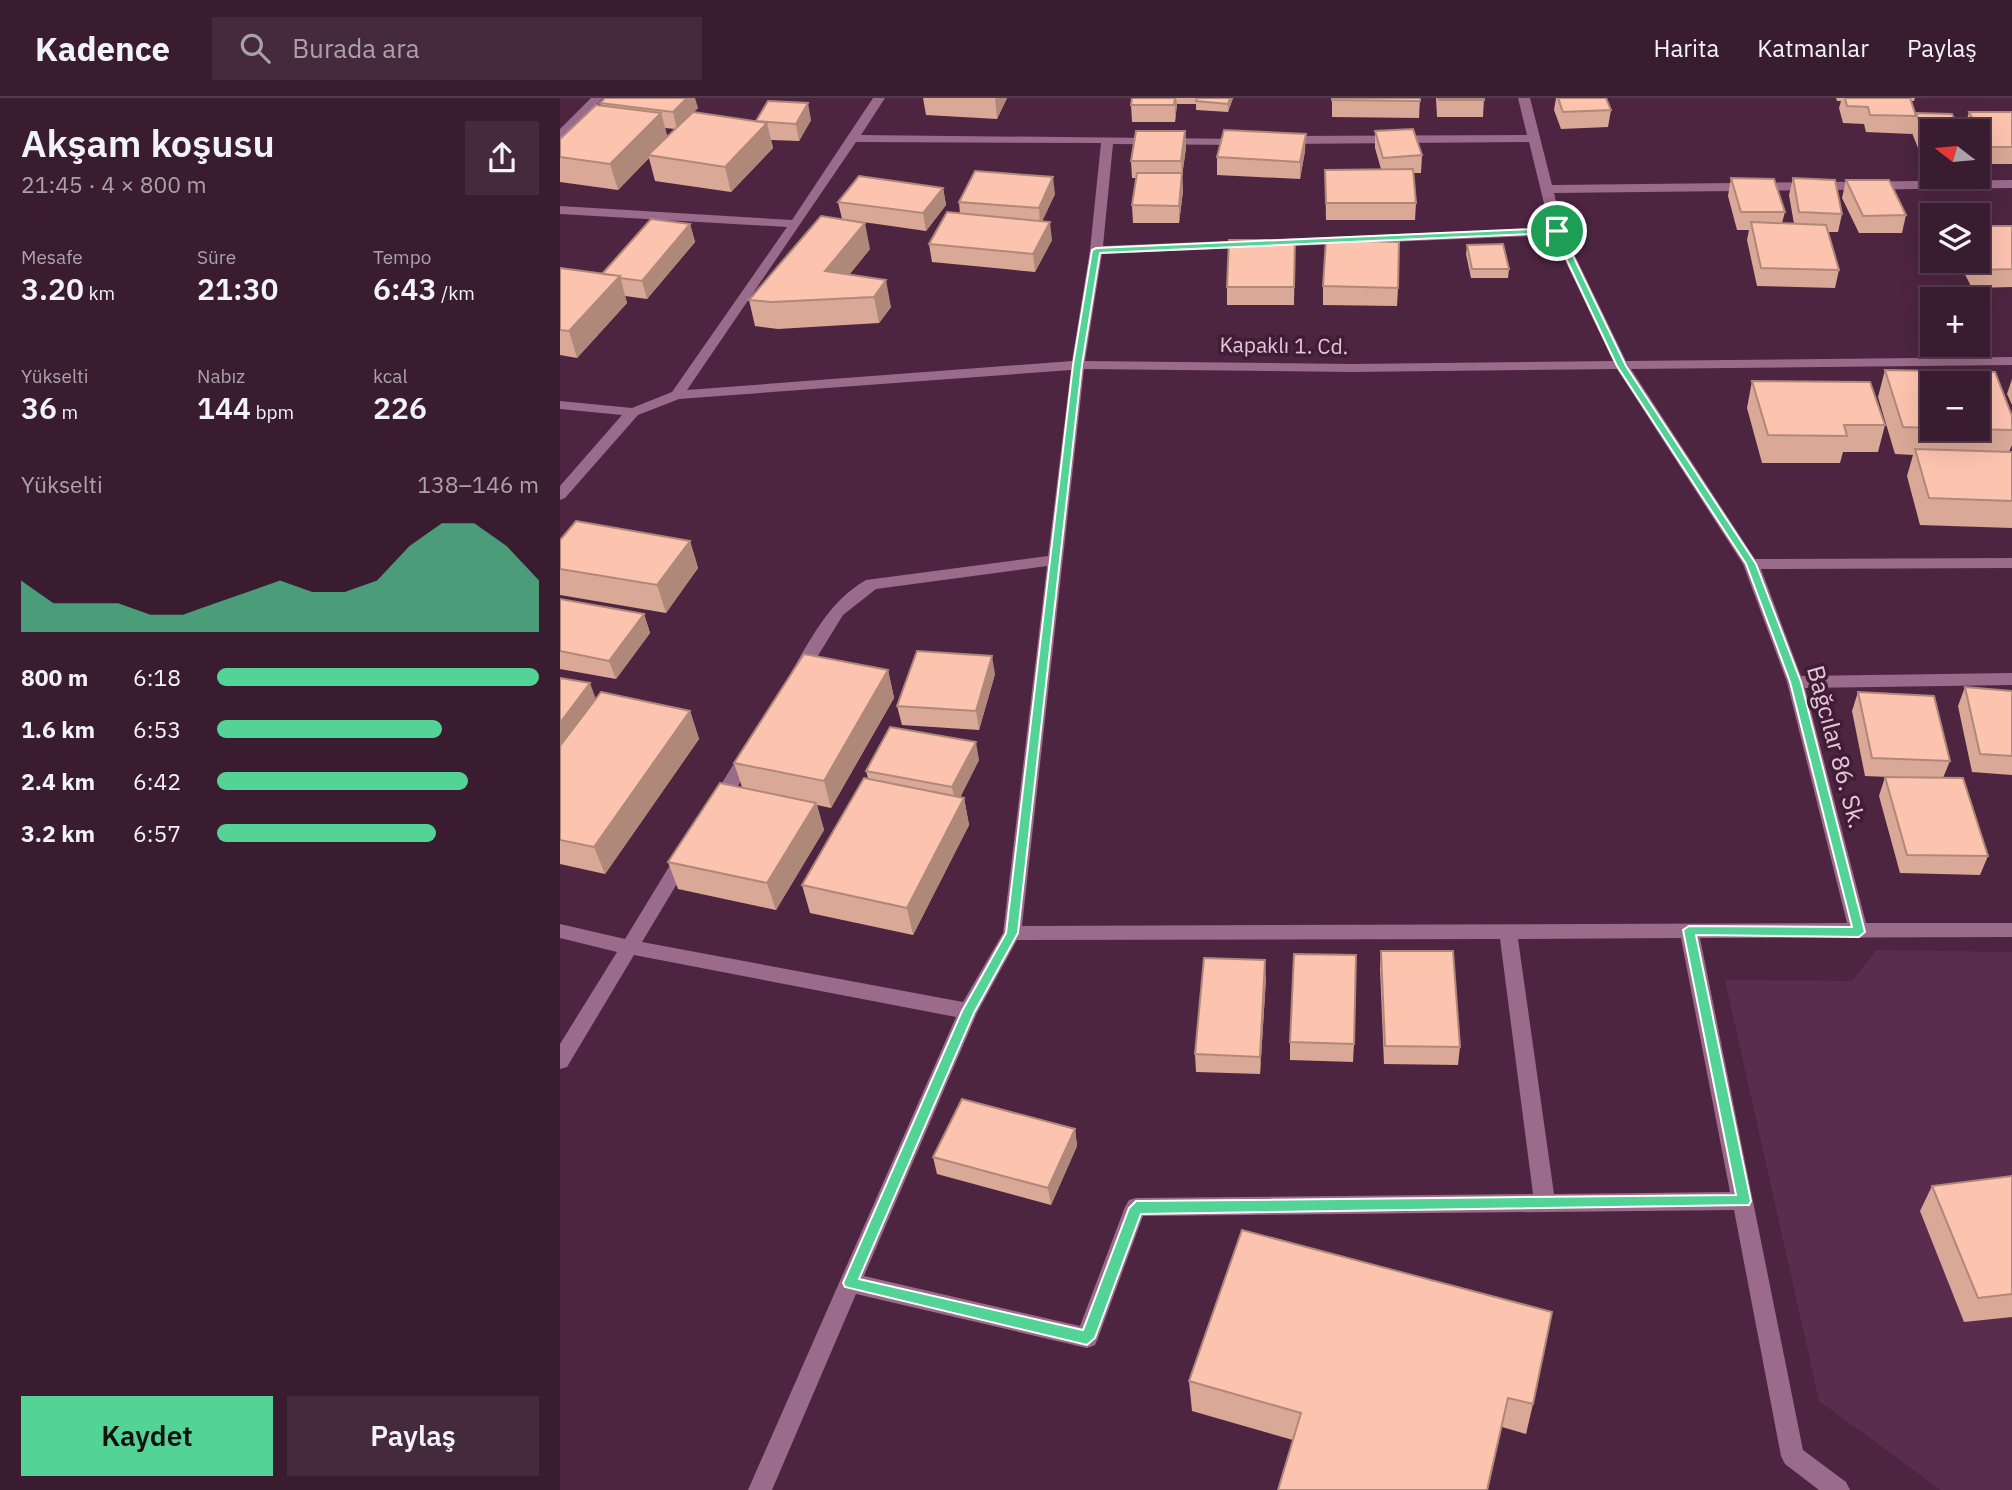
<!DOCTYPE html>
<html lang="tr">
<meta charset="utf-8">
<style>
:root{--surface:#3a1c31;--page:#45293d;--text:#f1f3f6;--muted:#aba1ab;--line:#543a4d;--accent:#53d396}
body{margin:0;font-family:"IBM Plex Sans",sans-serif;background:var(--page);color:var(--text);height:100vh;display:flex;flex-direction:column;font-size:26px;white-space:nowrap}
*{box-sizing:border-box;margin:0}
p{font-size:23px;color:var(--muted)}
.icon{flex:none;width:38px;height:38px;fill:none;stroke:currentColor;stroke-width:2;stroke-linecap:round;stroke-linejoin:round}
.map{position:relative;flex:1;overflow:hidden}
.sheet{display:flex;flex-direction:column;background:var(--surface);width:560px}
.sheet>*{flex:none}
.needle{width:46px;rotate:286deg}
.controls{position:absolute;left:1360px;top:21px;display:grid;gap:14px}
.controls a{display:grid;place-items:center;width:70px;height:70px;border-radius:0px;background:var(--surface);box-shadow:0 7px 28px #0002,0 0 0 2px var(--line);font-size:35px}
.pin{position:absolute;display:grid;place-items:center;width:60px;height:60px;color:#fff;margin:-30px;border:4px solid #fff;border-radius:50%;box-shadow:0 2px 7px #0007}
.round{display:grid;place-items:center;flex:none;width:74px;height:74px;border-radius:0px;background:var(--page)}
.head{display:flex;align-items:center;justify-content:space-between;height:119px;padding:0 21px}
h1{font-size:38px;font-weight:600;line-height:52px}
.figures{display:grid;grid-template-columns:repeat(3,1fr);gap:10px;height:119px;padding:7px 21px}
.figures div{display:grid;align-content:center}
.figures b{font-size:30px;font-weight:600}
.figures small{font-size:19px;font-weight:400}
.figures p{font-size:19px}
.chart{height:196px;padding:14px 21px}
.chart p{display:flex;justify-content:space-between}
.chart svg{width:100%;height:126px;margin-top:7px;fill:var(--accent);opacity:.7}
.button{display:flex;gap:14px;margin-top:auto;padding:14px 21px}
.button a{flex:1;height:80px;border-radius:0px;background:var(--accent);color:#111;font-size:28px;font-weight:600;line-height:80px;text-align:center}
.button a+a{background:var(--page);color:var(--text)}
ul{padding:0 21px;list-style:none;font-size:23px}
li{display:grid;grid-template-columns:112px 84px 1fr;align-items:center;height:52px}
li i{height:18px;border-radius:9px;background:var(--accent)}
header{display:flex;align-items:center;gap:42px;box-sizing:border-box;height:98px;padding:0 35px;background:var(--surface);border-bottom:2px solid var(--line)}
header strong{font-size:33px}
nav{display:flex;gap:38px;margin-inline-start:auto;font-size:24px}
.search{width:490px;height:63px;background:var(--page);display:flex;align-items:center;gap:18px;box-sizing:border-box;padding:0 24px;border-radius:0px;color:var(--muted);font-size:26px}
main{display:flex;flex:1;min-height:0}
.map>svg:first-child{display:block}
</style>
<header>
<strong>Kadence</strong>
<div class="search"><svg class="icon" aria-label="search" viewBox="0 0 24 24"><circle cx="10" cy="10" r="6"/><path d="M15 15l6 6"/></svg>Burada ara</div>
<nav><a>Harita</a><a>Katmanlar</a><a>Paylaş</a></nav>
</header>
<main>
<section class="sheet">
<div class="head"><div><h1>Akşam koşusu</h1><p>21:45 · 4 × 800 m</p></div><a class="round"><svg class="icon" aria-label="share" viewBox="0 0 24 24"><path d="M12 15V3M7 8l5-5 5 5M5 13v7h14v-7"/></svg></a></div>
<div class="figures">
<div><p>Mesafe</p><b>3.20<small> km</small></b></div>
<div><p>Süre</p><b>21:30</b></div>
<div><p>Tempo</p><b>6:43<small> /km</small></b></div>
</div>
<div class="figures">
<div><p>Yükselti</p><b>36<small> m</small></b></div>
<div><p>Nabız</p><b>144<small> bpm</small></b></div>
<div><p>kcal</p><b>226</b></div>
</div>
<div class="chart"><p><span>Yükselti</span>138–146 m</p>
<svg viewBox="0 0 160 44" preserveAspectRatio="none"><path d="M0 44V26L10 34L20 34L30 34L40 38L50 38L60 34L70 30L80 26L90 30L100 30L110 26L120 14L130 6L140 6L150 14L160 26V44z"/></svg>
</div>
<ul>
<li><b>800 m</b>6:18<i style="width:100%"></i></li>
<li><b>1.6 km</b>6:53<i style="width:70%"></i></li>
<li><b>2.4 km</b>6:42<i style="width:78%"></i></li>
<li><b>3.2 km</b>6:57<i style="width:68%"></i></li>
</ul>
<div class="button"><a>Kaydet</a><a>Paylaş</a></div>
</section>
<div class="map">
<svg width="1452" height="1392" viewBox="0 0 1452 1392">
<rect width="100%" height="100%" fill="#4d2541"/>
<!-- built -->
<path fill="#5a2c4d" d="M1316 852 1452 854V1392H1381L1259 1303 1165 882 1292 883Z"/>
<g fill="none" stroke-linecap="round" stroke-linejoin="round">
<!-- minor -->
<path fill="#9a6b8a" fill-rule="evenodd" d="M31 0H43L4 40 0 42V31Z
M313 0H325L301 37 686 41 688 43 682 47 553 46 543 148 990 130 969 44 724 46 718 42 724 38 967 37 958 0H970L992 87 1452 82V90L994 95 1003 133 1066 263 1452 259V267L1071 271 1195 461 1452 460V470L1201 471 1241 578 1452 575V587L1245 590 1306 825H1452V839L1140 840 1243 1352 1286 1384 1290 1392H1259L1225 1366 1221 1358 1174 1112 583 1118 538 1240 535 1247 527 1250 296 1196 212 1392H188L396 919 74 857 7 969 0 971V946L57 854 0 840V826L65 841 118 754H130L133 759 82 844 403 904 443 835 487 468 316 491 283 517 243 582 237 584 229 578C251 541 268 504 306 482L488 458 511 272 119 301 78 317 5 400 0 402V388L62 317 0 311V303L72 310 112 294 227 129 0 116V108L232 122ZM296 44 541 45 530 152 512 263 127 292ZM993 137 1053 263 792 266 525 263 542 156ZM524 271 792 274 1057 271 1183 466 1227 584 1287 825 462 828ZM1121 840 1170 1094 994 1096 958 841ZM940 841 973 1096 576 1100 569 1102 565 1109 520 1228 304 1178 417 915 457 842Z
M189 649 198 655 164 711H152L149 706 152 701 183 651Z"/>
</g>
<!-- wall -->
<path fill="#d9a896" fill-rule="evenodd" d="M363 0H447L437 21 366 17Z
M572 0H673L668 14 636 12V6H617L615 24H572L571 7Z
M772 0H860L859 20 772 19Z
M876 0H924L923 19H877Z
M996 0H1046L1051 12 1048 29 1001 31 994 12Z
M1276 0H1355L1354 3H1351L1355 16 1372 33V65H1364L1352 35V36L1306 34 1304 26 1283 25 1279 10 1281 3H1277Z
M40 5 138 10 133 14 196 23 251 22 239 43 211 42 213 50 171 94 95 83 89 60 58 92 0 84V41L41 7ZM105 30 115 31 107 39Z
M1409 14H1452V66H1422L1418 57V33H1405L1404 31Z
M625 33 626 50 622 78 623 93 619 125H573L572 107 576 80H572L571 63Z
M815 33 862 57 861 75H853L856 105 855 122H766L765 72 821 71 815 50Z
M745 53 740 81 657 77V59Z
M1171 80 1225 114 1222 125 1234 126 1229 97 1233 80 1282 116 1278 134H1268L1279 172 1275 190 1197 188 1187 142 1189 132H1177L1168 98Z
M1286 82 1346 117 1342 135H1299L1282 100Z
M383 90 386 107 366 133 282 121 278 104Z
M495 96 482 123 492 142 475 174 372 164 369 146 400 116 399 104Z
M130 126 135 144 87 201 65 198 67 205 17 260 0 257V170L42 176Z
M1452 128V189L1412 190 1398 163H1418Z
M735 142 734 207H667V189Z
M907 147 949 171 948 180H911L906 156Z
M310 151 289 177 331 209 319 225 218 231 195 228 189 202Z
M763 188 838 190 837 208 763 207Z
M1325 272 1435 274 1452 318V347L1449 354H1452V430L1360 427 1347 378 1353 357 1335 356 1318 299ZM1372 285H1418V331H1372Z
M1452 281V307L1447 296Z
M1192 283 1325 327 1318 354H1283L1280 365H1202L1187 310Z
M0 442 130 443 138 470 106 515 0 497Z
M0 501 84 516 90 535 56 581 0 571Z
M328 572 334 600 271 710 257 707 264 732 216 812 118 791 108 764 182 689 174 665Z
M435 576 419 632 342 627 337 608Z
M0 580 36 602 130 613 139 641 45 776 0 766Z
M1405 589 1452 593V677L1412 674 1398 608Z
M1298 594 1390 663 1383 680 1428 758 1420 777 1340 775 1319 698 1325 679H1328L1305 678 1292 613Z
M419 662 400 699 404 700 409 727 353 837 250 815 242 787 308 680 306 673Z
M821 853 900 949 898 967 824 966 820 871Z
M706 880 700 976 636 974 635 956Z
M730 944 794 946 793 964 730 962Z
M515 1031 517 1048 491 1107 377 1076 373 1059Z
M1452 1078V1219L1404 1224 1360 1113 1372 1088Z
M682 1132 973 1306 966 1336 942 1329 733 1342 632 1313 629 1283Z"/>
<!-- shaded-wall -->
<path fill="#b0887a" d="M127 0H135L138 10 117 31 113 14Z
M435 0H447L437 21Z
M615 0H616L617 6 615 24Z
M670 0H673L668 14V6Z
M248 5 251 22 239 43 236 26Z
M101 15 108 40 88 57 89 60 58 92 50 66Z
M207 25 213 50 171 94 165 69Z
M625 33 626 50 622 78 623 93 619 125V108L622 78 621 63Z
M746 36 745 53 740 81V64Z
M493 79 495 96 480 128 479 110Z
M383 90 386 107 366 133 363 115Z
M490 124 492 142 475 174 473 156Z
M305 125 310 151 271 199 265 173Z
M130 126 135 144 87 201 82 183Z
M60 178 67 205 17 260 9 233Z
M326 182 331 209 319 225 314 199Z
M130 443 138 470 106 515 97 487Z
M84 516 90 535 56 581 49 563Z
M432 558 435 576 419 632 416 613Z
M328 572 334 600 271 710 264 683Z
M30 585 37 604 0 650V625Z
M130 613 139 641 45 776 34 749Z
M416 644 419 662 396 708 392 689Z
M404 700 409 727 353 837 347 810Z
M256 705 264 732 216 812 207 785Z
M705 862 706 880 700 976V959Z
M515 1031 517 1048 491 1107 488 1090Z
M948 1300 928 1392H927Z"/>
<!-- building -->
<path fill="#fcc3af" stroke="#b0887a" stroke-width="2" d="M45 0H127L113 14 40 5Z
M572 0H615L614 7H571Z
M637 0H670L668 6 636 3Z
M772 0H860V3L772 2Z
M878 0H924V2H879Z
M998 0H1046L1051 12 1003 14Z
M1285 0H1350L1356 18 1310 17 1308 9 1287 8Z
M208 3 248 5 236 26 196 23Z
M36 7 101 15 50 66 0 59V41Z
M133 14 207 25 165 69 88 57Z
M1409 14H1452V49H1427Z
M1356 15 1392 16 1400 33H1372V48H1368Z
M853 31 862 57 823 60 815 33Z
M664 32 746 36 740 64 657 59Z
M576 33H625L621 63H571Z
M853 71 856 105H766L765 72Z
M415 73 493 79 479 110 399 104Z
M577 75H622L619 108 572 107Z
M299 78 383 90 363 115 278 104Z
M1171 80 1214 81 1225 114H1181Z
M1233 80 1275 82 1282 116 1239 114Z
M1286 82H1329L1346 117 1303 118Z
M387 114 490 124 473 156 369 146Z
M261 118 305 125 265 173 326 182 314 199 212 204 189 202Z
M91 121 130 126 82 183 60 180V178L42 176Z
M1191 124 1266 127 1279 172 1201 170Z
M1418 128H1452V171L1417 172 1412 163H1418Z
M669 142H735L734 189H667Z
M766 142 839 144 838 190 763 188Z
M943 146 949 171H912L907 147Z
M0 170 60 178 9 233 0 232Z
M1325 272 1435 274 1452 318V332L1404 331H1418V285H1372V330L1343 329Z
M1192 283 1310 284 1325 327H1284L1287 338 1208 337Z
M1355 351 1452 354V403L1369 400Z
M16 423 130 443 97 487 0 471V442Z
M0 501 84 516 49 563 0 553Z
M357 553 432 558 416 613 337 608Z
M244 556 328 572 264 683 174 665Z
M0 580 30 585 0 625Z
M1405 589 1452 593V658L1420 656Z
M41 594 130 613 34 749 0 742V648Z
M1298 594 1374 598 1390 663 1312 660Z
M330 629 416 644 392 689 306 673Z
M1325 679 1403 680 1428 758 1347 757Z
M304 680 404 700 347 810 242 787Z
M160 685 256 705 207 785 108 764Z
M821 853H893L900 949 825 948Z
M734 856 796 857 794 946 730 944Z
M644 860 705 862 700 959 635 956Z
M402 1001 515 1031 488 1090 373 1059Z
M1452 1078V1196L1418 1200 1372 1088Z
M682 1132 992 1214 973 1306 948 1300 927 1392H718L741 1315 629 1283Z"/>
<!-- route -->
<path fill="#53d396" stroke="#fff" stroke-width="2" fill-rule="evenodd" d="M997 130 1001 133 1066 268 1196 466 1241 584 1305 834 1299 839 1136 837 1191 1103 1189 1107 581 1116 535 1240 527 1247 285 1189 283 1185 402 913 446 835 513 267 532 152 536 150ZM994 135 1057 268 1186 466 1230 584 1292 829 1129 828 1123 832 1176 1097 576 1103 569 1110 523 1232 299 1181 414 915 458 835 522 267 540 155Z"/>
<g text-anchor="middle" stroke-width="7" stroke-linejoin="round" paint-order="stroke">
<!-- far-street labels -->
<g font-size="21" fill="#e2c9d9" stroke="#421b37">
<text transform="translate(724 248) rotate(1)" y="7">Kapaklı 1. Cd.</text>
</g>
<!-- street labels -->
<g font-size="24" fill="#e2c9d9" stroke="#421b37">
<text transform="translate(1276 649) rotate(75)" y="8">Bağcılar 86. Sk.</text>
</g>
</g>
</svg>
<div class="controls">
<a><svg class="needle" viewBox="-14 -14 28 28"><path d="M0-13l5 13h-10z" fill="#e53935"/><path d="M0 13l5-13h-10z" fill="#aba1ab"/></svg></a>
<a><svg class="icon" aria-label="layers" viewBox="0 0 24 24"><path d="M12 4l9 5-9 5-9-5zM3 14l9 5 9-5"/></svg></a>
<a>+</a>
<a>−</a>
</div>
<div class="pin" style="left:997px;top:133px;background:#1e9e55"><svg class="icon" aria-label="arrive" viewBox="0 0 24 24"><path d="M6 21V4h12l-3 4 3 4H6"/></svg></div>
</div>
</main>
